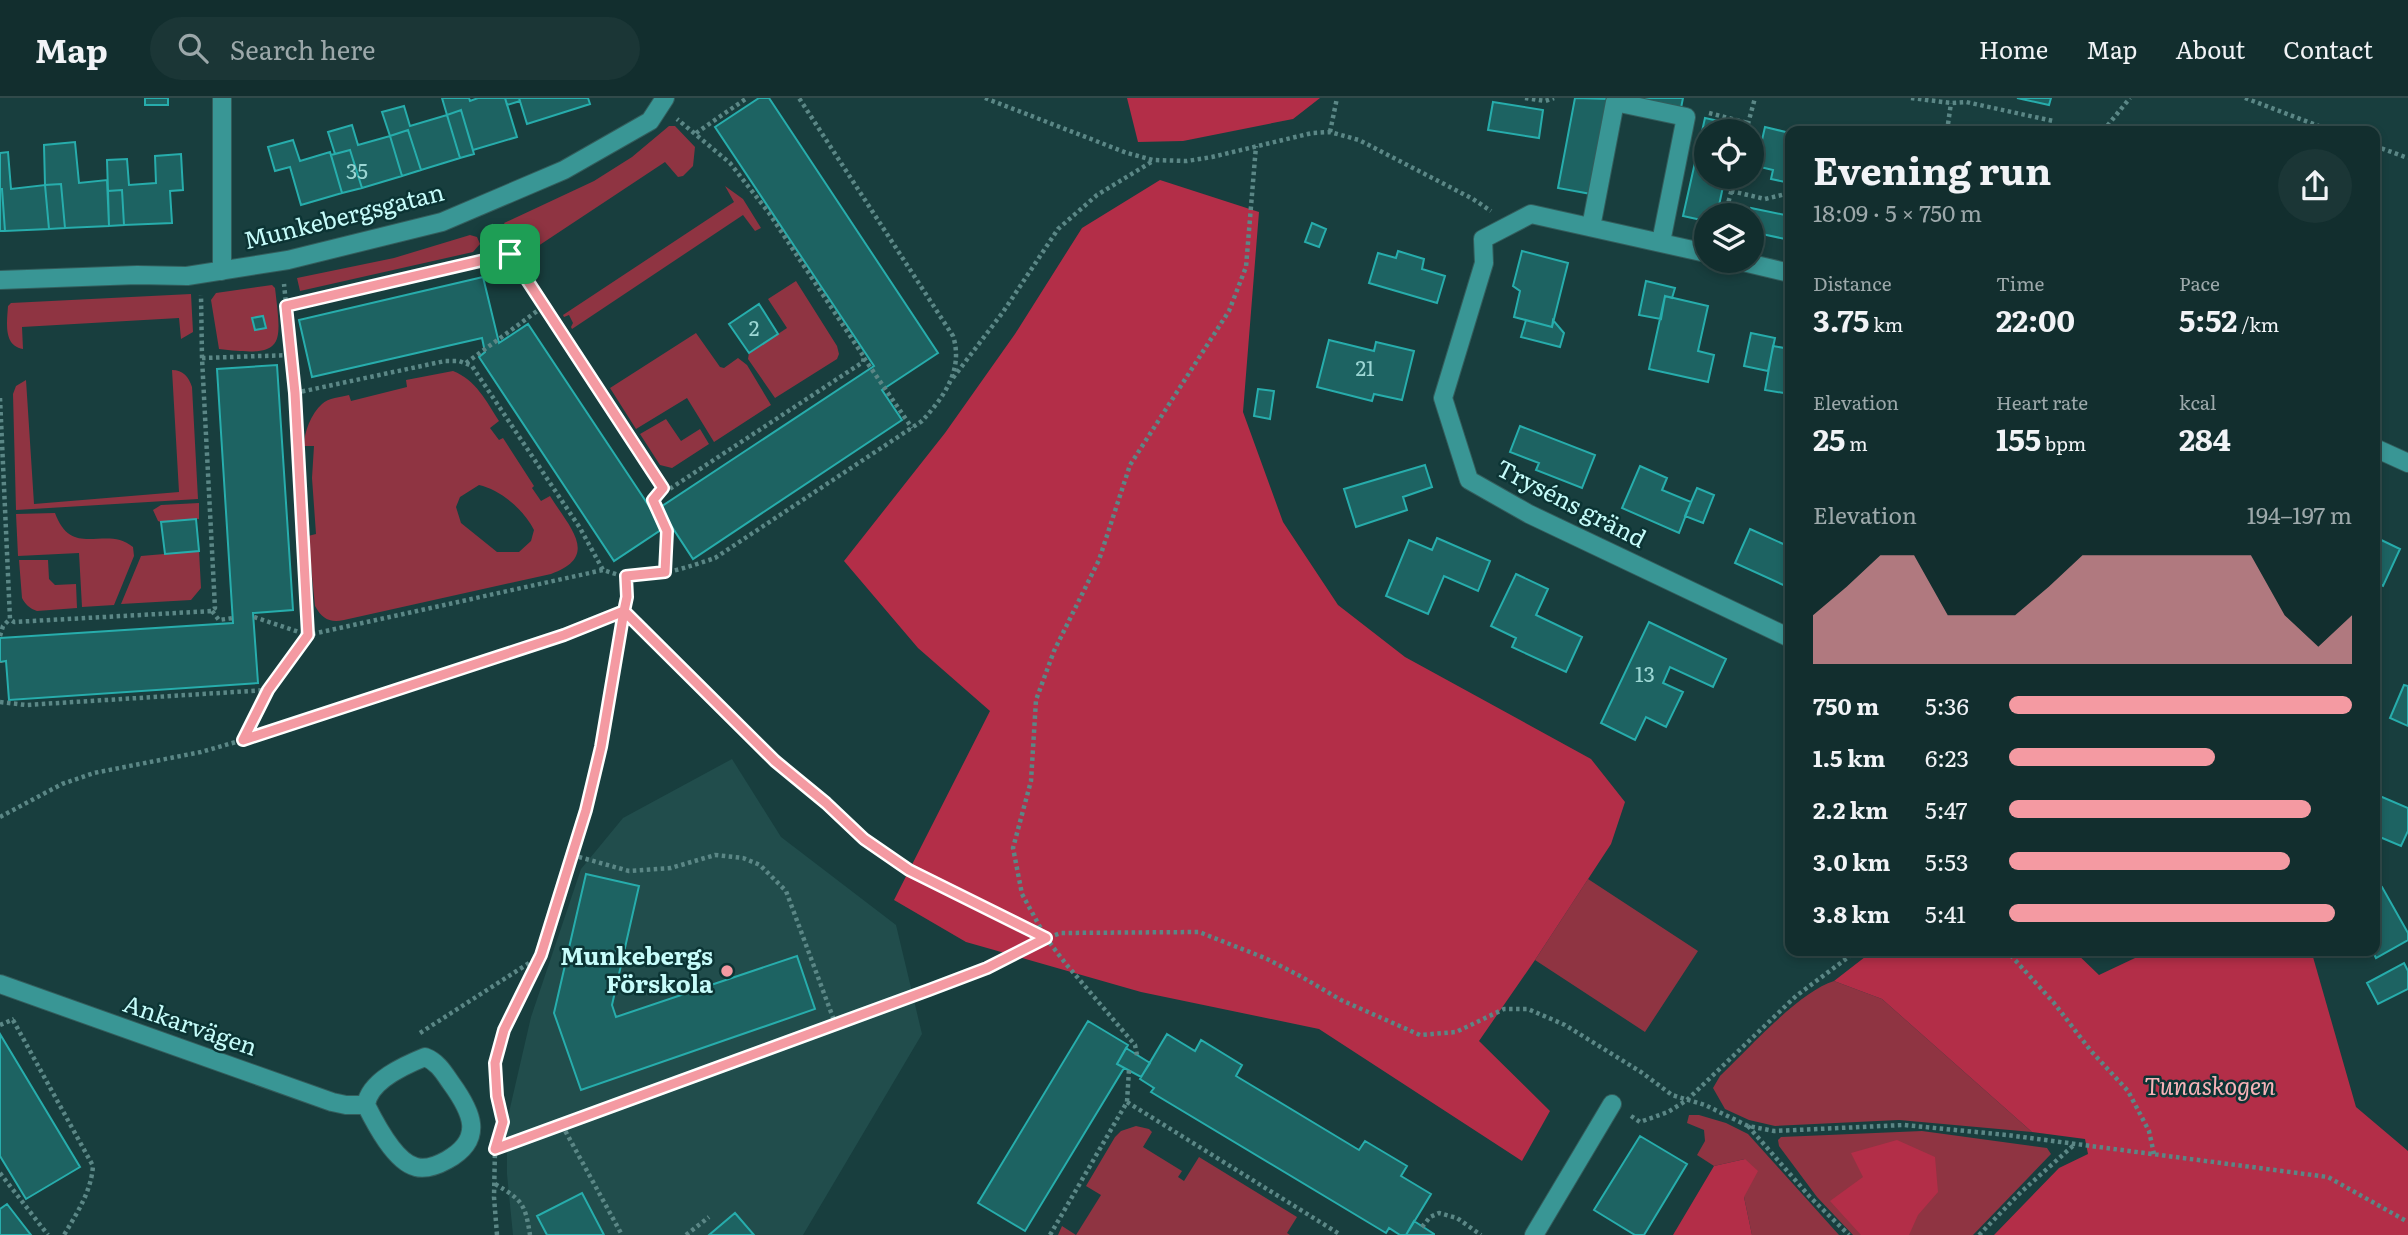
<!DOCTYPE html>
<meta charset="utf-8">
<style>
:root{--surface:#122e2e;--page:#1b3636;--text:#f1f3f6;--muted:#9ca8aa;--line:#314a4a;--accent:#f49aa2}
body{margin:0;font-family:Literata,serif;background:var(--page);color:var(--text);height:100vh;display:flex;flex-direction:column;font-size:26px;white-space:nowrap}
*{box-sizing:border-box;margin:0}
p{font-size:23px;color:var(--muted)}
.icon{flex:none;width:38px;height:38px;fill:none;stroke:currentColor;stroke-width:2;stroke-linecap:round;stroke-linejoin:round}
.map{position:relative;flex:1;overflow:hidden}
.panel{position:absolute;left:1785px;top:28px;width:595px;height:830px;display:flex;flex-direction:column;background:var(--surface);border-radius:14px;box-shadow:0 4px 10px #0003,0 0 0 2px var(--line)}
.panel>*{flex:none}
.tools{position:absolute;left:1694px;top:21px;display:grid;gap:14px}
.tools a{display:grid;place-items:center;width:70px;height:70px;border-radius:50%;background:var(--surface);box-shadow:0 4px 10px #0003,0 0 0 2px var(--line);font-size:35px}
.pin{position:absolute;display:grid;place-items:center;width:60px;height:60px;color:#fff;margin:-30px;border-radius:14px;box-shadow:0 4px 10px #0006}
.round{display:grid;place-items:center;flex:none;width:74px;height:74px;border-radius:37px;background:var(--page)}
.summary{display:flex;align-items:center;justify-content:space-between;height:119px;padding:0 28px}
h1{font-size:38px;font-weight:700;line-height:52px}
.metrics{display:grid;grid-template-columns:repeat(3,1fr);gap:10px;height:119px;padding:7px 28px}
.metrics div{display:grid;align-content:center}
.metrics b{font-size:30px;font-weight:700}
.metrics small{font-size:19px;font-weight:400}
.metrics p{font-size:19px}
.chart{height:196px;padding:14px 28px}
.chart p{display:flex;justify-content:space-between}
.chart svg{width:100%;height:126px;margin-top:7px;fill:var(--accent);opacity:.7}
ul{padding:0 28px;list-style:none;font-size:23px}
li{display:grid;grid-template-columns:112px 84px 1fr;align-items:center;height:52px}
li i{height:18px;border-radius:9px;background:var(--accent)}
header{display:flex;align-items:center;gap:42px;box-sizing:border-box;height:98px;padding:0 35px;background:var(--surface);border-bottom:2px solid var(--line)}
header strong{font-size:33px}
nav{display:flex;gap:38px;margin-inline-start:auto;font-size:24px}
.search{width:490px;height:63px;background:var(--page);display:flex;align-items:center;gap:18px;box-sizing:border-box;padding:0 24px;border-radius:38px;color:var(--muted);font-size:26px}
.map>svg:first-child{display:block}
</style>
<header>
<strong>Map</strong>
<div class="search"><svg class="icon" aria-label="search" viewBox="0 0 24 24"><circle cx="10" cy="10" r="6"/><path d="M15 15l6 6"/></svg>Search here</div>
<nav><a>Home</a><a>Map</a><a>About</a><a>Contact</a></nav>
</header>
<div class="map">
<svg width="2408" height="1137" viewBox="0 0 2408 1137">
<rect width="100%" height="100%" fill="#183e3e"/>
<!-- built -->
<path fill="#214d4c" d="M732 661 781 739 896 827 922 936 803 1137H513L507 1076V1023L531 919 581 771 623 720Z"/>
<!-- green -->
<path fill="#8f3442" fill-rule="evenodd" d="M669 28H675L695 49 693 68 683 78 678 79 665 64 523 158 504 125 594 83 632 59Z
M725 88 743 101 761 130 755 133 743 117 572 231 571 229 573 225 569 217 564 219 563 217 734 104Z
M470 137 477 139 480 146 473 154 300 193 297 180 394 160Z
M796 183 837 248 839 256 837 261 775 300 748 261 749 255 787 230 768 201Z
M272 187 275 190C282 249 285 259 219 251L211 202 216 195Z
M191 196 193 234 181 241 179 220 22 229 23 251C3 248 7 224 8 208L11 205Z
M696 235 720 269 724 270 738 260 747 267 771 307 714 344 687 300 636 331 610 290Z
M172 272C183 272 189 279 192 289L198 401 16 412 13 296 16 288 26 282 34 406 179 394Z
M453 273C476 282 486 303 499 323L490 330 499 342 503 340 534 388 532 390 541 403 550 398C569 429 601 458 551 476L344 522C330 525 322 521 315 508L308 438 316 436 312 380 314 348H304C304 334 311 316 322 306 328 300 341 299 349 297L351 303 407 289 406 282ZM479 387C501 392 524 412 534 432L531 443 519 454H497L461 425 456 409 460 399Z
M666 321 681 343 700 331 709 346 672 370 660 367 640 336Z
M199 405V421L161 424 158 423 153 412 161 407Z
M55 415C72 462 106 426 133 449L134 458 114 507 82 509 79 455 18 458 16 416Z
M199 453 201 490 191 502 121 506 141 458Z
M48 462 49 481 55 487 76 486 77 510 37 513C30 511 25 506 22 500L19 462Z
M1588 781 1698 853 1645 934 1535 862Z
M1834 883 1882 901 2032 1034 1899 1022 1775 1028 1749 1022 1725 1011 1713 990 1720 978C1747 952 1800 893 1834 883Z
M1689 1017H1699L1726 1025 1748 1036 1839 1137H1752L1744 1099 1745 1061 1714 1068 1697 1057 1705 1043 1704 1032 1687 1025Z
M1136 1028 1149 1031 1152 1034 1143 1049 1182 1073 1178 1079 1184 1083 1199 1059 1297 1119 1287 1135 1290 1137H1058L1062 1128 1076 1137 1101 1097 1086 1088 1115 1039 1121 1033Z
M1922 1033 2047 1050 2051 1056 1973 1137H1853L1817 1099 1779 1048 1778 1042 1781 1039Z"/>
<!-- forest -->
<path fill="#b32e48" d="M1127 0H1320L1293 21 1183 43 1138 44Z
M1160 82 1259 114 1243 314 1283 424 1338 507 1405 559 1591 661 1625 704 1611 746 1535 862 1479 943 1550 1013 1522 1063 1319 931 1141 894 966 844 894 802 990 613 918 550 844 463 945 335 1015 236 1082 130Z
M1874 852H2073L2099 877 2152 852H2311L2356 1009 2408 1053V1137H1994L2059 1070 2088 1056 2085 1041 2032 1034 1882 901 1834 883Z
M1897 1042 1935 1059 1938 1094 1918 1117 1909 1137H1861L1830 1103 1863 1079 1851 1055Z
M1745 1061 1758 1073 1744 1099 1752 1137H1673L1714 1068Z"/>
<!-- building -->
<path fill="#1d6362" stroke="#27adac" stroke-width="2" d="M145 0H168V7H145Z
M442 0H469L470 3 478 0H505L517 39 473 52 461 12 447 17Z
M505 0H519L520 3 507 7Z
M519 0H588L590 6 527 26Z
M759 0H769L938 255 882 292 902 322 693 461 670 426 614 463 479 259 485 254 482 240 312 279 299 222 483 179 499 245 528 226 653 414 874 268 715 29Z
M1575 0 1609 1 1591 96 1558 90Z
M1637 0H1683L1681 10Z
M2017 0H2051L2049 7Z
M1493 4 1543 12 1539 40 1488 32Z
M404 8 410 28 447 17 460 60 421 72 408 32 390 38 382 14Z
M461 12 474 56 460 60 447 17Z
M1705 20 1737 27 1736 33H1706V79H1725L1717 117H1706V123L1683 118Z
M352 27 358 47 390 38 402 78 362 90 350 52 335 56 328 34Z
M1765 29 1790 35V85L1771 81 1773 72 1756 68Z
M408 32 421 72 402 78 390 38Z
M293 42 300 63 330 54 342 95 301 107 290 69 275 73 268 49Z
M75 44 79 85 107 82 109 128 65 130 61 86 45 87 44 47Z
M350 52 362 90 342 95 331 57Z
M8 54 11 91 45 87 49 131 5 133 2 91H0V55Z
M181 56 183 92 170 93 172 125 124 127 122 92 108 93 107 62 127 61 129 87 156 85 155 58Z
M61 86 65 130 49 131 45 87Z
M0 91H2L5 133H0Z
M122 92 124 127 109 128 108 93Z
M1751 110 1790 118V142L1752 134V117H1749Z
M1312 125 1326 131 1319 149 1305 144Z
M1398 153 1424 161 1422 171 1445 178 1437 205 1369 185 1378 155 1396 160Z
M1522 153 1568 165 1552 229 1514 219 1520 193 1513 188Z
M1646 183 1675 190 1672 200 1665 198 1661 221 1639 217Z
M1665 198 1708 208 1698 253 1714 257 1708 284 1649 271Z
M759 206 778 236 749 255 729 226Z
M263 218 266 230 255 232 252 220Z
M1526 222 1552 229 1553 222 1564 235 1560 249 1521 239Z
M1751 235 1775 240 1768 273 1744 268Z
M1329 242 1374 253 1376 244 1414 253 1402 302 1374 296 1372 303 1317 289Z
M1773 248 1790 251V296L1765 292Z
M277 267 293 512 253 515 258 585 9 602 6 563 0 564V540L233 525 217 271Z
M1258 291 1274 293 1270 321 1254 318Z
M1520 328 1595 357 1582 390 1536 372 1539 365 1510 354Z
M1425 367 1432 389 1403 399 1407 412 1356 429 1344 391Z
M1640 368 1667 380 1662 392 1691 404 1679 435 1622 410Z
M1697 390 1714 397 1703 425 1685 418Z
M196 421 199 453 165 456 161 424Z
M1750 431 1790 449V490L1735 465Z
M2375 439 2400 451 2383 488 2375 484Z
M1437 440 1490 463 1478 493 1444 478 1428 516 1386 498 1409 442 1432 452Z
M1516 476 1548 491 1536 517 1582 539 1566 574 1512 549 1516 540 1491 528Z
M1649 524 1726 561 1713 589 1670 569 1663 585 1683 594 1666 629 1646 619 1635 642 1601 625Z
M2404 587 2408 588V628L2390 620Z
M2375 696 2408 710V733L2401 748 2375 737Z
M586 776 639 788 612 907 616 919 797 858 815 911 581 992 554 915Z
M2382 789 2408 835V842L2376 860 2372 852H2375V793Z
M2404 865 2408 873V891L2378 906 2367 885Z
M1088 923 1128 947 1117 966 1124 970 1025 1133 978 1105Z
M0 936 80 1069 26 1101 0 1058Z
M1167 936 1195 953 1201 942 1242 967 1236 978 1359 1052 1365 1043 1407 1068 1401 1078 1431 1096 1406 1137H1400L1389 1130 1386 1135 1151 994 1154 990 1140 981Z
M1126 950 1150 965 1141 979 1117 966Z
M1640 1038 1687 1066 1644 1137H1635L1594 1112Z
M582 1095 604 1137H547L537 1118Z
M7 1106 31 1137H0V1111Z
M735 1115 754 1137H709Z
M1414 1123 1434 1136V1137H1406Z"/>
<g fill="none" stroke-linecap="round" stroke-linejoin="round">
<!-- minor casing -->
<g stroke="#335d5c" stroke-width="20">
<path id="minor" d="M222 0V173
M1591 129 1615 4 1686 19 1661 144
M1706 155 1531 116 1483 141 1484 165 1443 300 1469 382 1529 416 1790 540
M1739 163 1790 175
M0 182 137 177 187 178 288 162 442 124 564 72 650 23 665 0
M2375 350 2408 365
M0 886 332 1004 346 1007H366C375 1025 395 1064 416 1069 427 1072 438 1067 447 1062 485 1041 472 1014 451 985 444 975 438 964 425 959 405 967 369 983 366 1007
M1534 1137 1612 1006"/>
</g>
<!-- path -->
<path stroke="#5b8786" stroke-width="4.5" stroke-dasharray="3.5 3.5" stroke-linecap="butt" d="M985 0 1127 55 1153 62 1187 63 1212 59 1312 35 1330 34 1359 42 1473 101 1491 113
M1525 0 1545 3 1554 0
M1911 0 1951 5 1966 4 2053 23
M2245 0 2332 33
M1709 15 1748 25
M1746 33 1755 0
M1947 33 1951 5
M2103 33 2130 0
M1330 34 1337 0
M696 35 747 0
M2375 48 2408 60
M1731 93 1765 101 1790 95
M1725 117 1735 79
M491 127 663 390 668 392 863 264 864 259 769 115 730 65 677 21
M286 207 510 156
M202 260 291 257
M864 260 912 330
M466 265 544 208
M953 280 1003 214 1058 131 1097 97 1153 63
M295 295 445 263H459L472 268 580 430 603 472
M0 300 10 521 14 524 212 513 215 510 202 260 201 197
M663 390 653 402 667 433 665 474
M212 513 219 522 233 520
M254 519 308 537 295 295 284 186
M0 538 3 528 10 521
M0 565V564
M0 604 26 607 267 592
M243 642 564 537 624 513 775 663 826 705 864 741 909 772 1046 840
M0 719 62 686 94 675 201 654 243 642 268 592 308 537 603 472C610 474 617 477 624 478 649 482 692 468 715 460L922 323C943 300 964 272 953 238L799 0
M572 757 629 773 671 770 715 757 743 760 760 767 786 793 835 925
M2006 852 2054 905 2091 953 2128 993 2149 1033 2154 1056
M13 922 93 1068C91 1094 77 1115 64 1137
M0 927 14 921
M420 935 540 858
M1137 957 1135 947 1066 866 1046 840 1022 796 1013 750 1031 683 1036 602 1054 553 1099 462 1130 367 1229 213 1246 169 1256 48
M1127 1004 1341 1137
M1631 1018 1640 1024 1668 1014 1687 1002 1796 898 1858 852
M562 1027 622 1137
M1748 1028 1810 1099 1849 1137
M495 1051 503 1024 497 998 495 965 504 932 541 857 586 712 601 649 627 499 626 478
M0 1075 48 1137
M495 1086C522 1102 525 1105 530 1137
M1422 1129 1430 1119 1439 1115 1457 1120 1481 1137
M497 1137 494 1099 495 1051 929 892 987 870 1046 840 1061 835 1199 834 1265 860 1302 879 1341 902 1420 937 1456 934 1504 911H1528L1565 927 1641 974 1672 997 1705 1007 1748 1028 1774 1033 1904 1027 2007 1037 2328 1079 2408 1124
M686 1137 709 1119
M1050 1137 1127 1004 1129 972
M1979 1137 2021 1094 2075 1046"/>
<!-- minor -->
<use href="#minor" stroke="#399695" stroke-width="18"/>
</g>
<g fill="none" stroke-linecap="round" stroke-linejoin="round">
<!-- route casing -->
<g stroke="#fff" stroke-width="14">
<path id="route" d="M510 156 286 208 295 295 308 537 268 592 243 642 564 537 624 513 601 649 586 712 541 857 504 932 495 965 497 998 503 1024 495 1051 929 892 987 870 1046 840 909 772 864 741 826 705 775 663 624 513 627 499 626 478 665 474 667 433 653 402 663 390 510 156"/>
</g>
<!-- route -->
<use href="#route" stroke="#f49aa2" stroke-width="9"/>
</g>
<!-- markers -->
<circle fill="#f49aa2" stroke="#0c3434" stroke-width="2.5" cx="727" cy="873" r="7"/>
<g text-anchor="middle" stroke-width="5" stroke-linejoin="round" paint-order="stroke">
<!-- number labels -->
<g font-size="21" fill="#9cd6d4">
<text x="357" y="81">35</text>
<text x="754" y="238">2</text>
<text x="1365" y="278">21</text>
<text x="1645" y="584">13</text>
</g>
<!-- street labels -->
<g font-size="24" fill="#c6fcfa" stroke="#0c3434">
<text transform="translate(344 119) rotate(-14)" y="8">Munkebergsgatan</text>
<text transform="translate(1571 406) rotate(27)" y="8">Tryséns gränd</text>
<text transform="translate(190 928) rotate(19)" y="8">Ankarvägen</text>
</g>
<!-- poi labels -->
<g font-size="24" font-weight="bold" fill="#c6fcfa" stroke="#0c3434" text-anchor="end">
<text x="713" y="867">Munkebergs<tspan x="713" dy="28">Förskola</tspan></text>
</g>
<!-- park labels -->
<g font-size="24" font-style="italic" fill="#f7b3b8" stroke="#0c3434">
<text x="2210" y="997">Tunaskogen</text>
</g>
</g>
</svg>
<div class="tools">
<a><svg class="icon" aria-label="locate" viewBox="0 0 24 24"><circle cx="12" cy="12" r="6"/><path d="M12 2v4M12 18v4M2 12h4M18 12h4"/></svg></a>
<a><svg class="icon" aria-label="layers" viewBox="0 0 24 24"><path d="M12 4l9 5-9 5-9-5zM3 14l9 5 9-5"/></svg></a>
</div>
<div class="pin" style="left:510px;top:156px;background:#1e9e55"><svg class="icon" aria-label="arrive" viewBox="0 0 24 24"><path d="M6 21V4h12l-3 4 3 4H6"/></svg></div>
<section class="panel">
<div class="summary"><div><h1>Evening run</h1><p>18:09 · 5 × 750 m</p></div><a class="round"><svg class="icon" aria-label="share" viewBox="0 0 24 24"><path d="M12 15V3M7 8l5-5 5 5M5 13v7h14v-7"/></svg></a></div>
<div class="metrics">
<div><p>Distance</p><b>3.75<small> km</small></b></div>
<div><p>Time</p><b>22:00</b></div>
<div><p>Pace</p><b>5:52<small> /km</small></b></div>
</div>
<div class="metrics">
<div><p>Elevation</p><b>25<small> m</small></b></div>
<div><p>Heart rate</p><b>155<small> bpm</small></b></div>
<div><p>kcal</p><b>284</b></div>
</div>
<div class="chart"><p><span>Elevation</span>194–197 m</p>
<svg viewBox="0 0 160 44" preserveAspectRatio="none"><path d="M0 44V27L10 17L20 6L30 6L40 27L50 27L60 27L70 17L80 6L90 6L100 6L110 6L120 6L130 6L140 27L150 38L160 27V44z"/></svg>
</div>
<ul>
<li><b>750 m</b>5:36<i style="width:100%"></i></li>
<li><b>1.5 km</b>6:23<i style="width:60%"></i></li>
<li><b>2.2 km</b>5:47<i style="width:88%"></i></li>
<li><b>3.0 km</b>5:53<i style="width:82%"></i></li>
<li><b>3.8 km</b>5:41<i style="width:95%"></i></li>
</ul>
</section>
</div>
